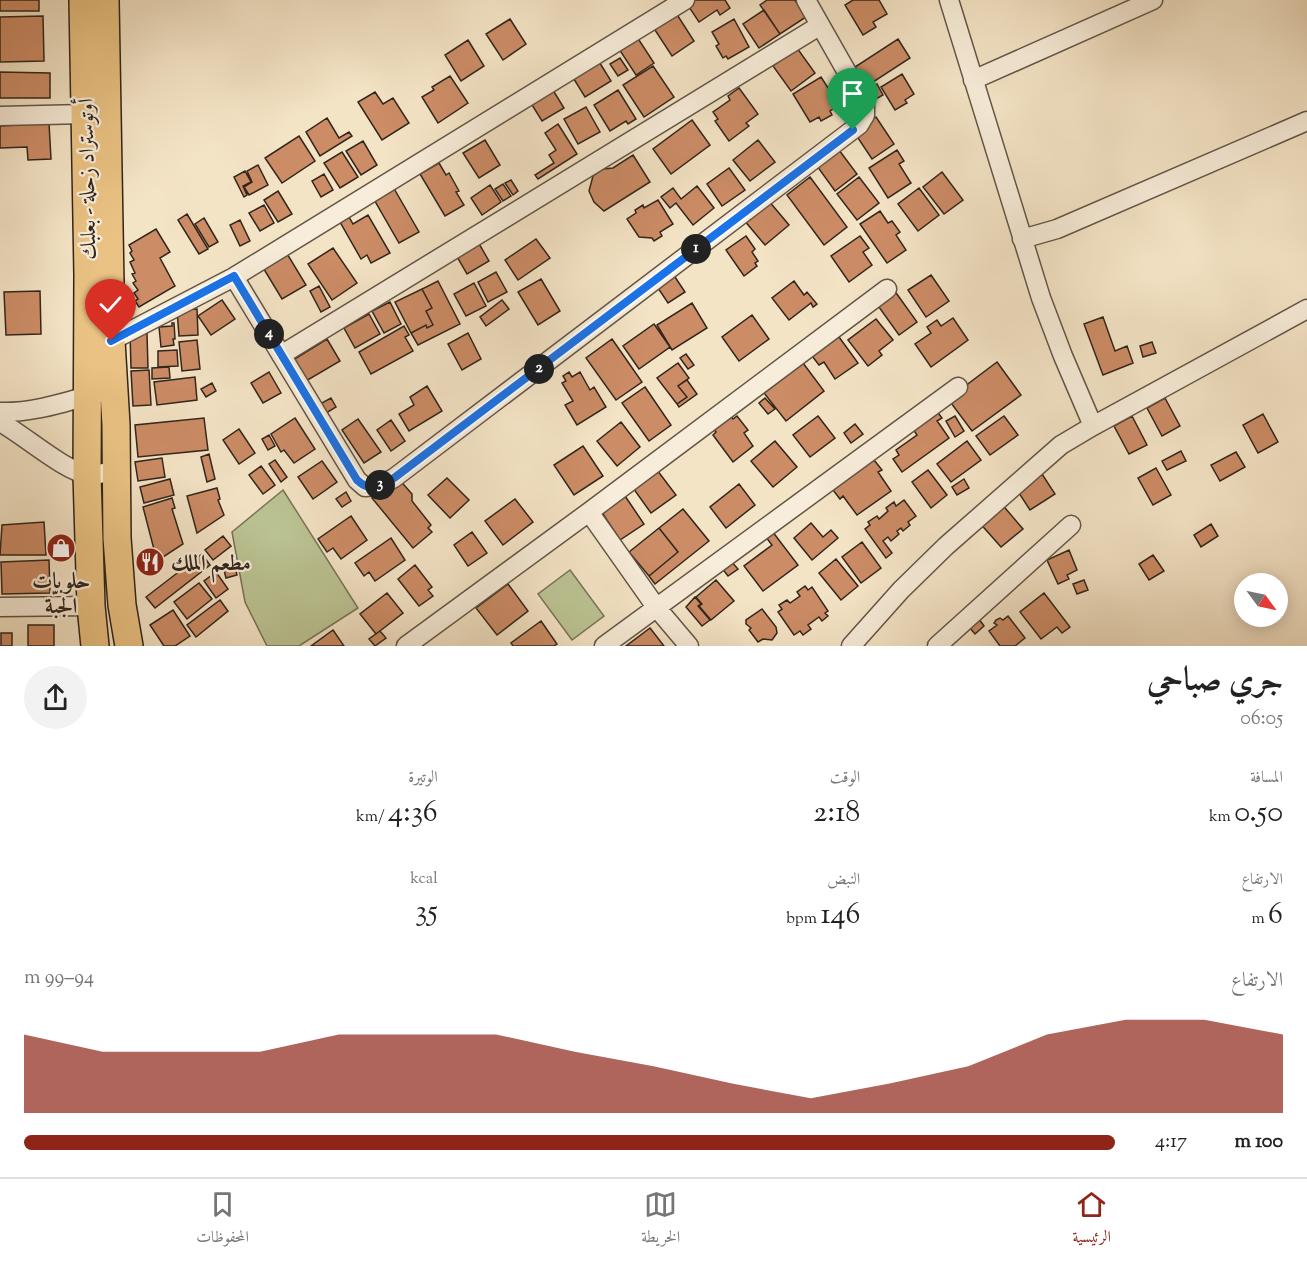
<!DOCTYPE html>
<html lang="ar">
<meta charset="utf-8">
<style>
:root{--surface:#fff;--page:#f2f2f2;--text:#222;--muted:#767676;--line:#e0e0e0;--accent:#8f2418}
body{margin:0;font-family:"Sorts Mill Goudy",Amiri,serif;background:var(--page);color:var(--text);direction:rtl;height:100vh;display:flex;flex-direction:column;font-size:22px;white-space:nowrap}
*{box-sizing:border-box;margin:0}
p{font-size:20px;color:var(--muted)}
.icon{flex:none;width:33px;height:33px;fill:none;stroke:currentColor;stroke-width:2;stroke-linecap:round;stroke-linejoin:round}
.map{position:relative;height:646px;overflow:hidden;direction:ltr}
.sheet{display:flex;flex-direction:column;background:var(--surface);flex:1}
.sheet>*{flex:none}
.needle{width:39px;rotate:123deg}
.controls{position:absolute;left:1234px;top:573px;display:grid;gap:12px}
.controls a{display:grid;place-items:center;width:54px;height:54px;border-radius:50%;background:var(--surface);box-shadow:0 3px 15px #0003;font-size:30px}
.pin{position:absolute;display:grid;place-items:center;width:51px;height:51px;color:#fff;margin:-62px -26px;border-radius:50% 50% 50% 0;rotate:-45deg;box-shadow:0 0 6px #0007}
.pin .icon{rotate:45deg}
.km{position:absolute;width:30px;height:30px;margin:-15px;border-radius:50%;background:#222;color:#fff;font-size:16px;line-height:30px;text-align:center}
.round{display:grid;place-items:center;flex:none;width:63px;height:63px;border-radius:32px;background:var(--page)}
.headline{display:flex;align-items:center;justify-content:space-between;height:102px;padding:0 24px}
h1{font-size:33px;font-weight:600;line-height:45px}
.figures{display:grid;grid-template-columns:repeat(3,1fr);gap:9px;height:102px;padding:6px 24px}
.figures div{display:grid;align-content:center}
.figures b{font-size:30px;font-weight:600}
.figures small{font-size:16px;font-weight:400}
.figures p{font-size:16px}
.chart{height:168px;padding:12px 24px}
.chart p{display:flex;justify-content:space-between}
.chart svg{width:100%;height:108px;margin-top:6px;fill:var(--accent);opacity:.7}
ul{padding:0 24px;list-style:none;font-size:20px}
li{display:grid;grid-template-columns:96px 72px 1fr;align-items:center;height:45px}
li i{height:15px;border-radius:8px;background:var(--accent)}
.dock{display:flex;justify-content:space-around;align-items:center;height:84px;border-top:2px solid var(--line);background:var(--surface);font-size:16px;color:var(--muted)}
.dock a{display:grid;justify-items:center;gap:3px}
.dock .on{color:var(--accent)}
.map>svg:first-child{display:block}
</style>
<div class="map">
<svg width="1307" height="646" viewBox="0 0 1307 646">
<rect width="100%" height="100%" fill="#f4e4c6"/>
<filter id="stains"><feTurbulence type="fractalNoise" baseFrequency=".00333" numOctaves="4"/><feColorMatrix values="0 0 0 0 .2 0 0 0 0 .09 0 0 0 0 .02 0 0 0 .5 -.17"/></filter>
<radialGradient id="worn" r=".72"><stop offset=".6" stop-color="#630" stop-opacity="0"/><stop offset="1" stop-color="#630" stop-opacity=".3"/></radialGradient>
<!-- green -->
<path fill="#bcc494" stroke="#767458" stroke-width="1.5" d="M283 490 358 608 299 646H267L245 602 232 532Z
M570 570 604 616 572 640 538 594Z"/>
<!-- building -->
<path fill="#cc8c66" stroke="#31251c" stroke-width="1.5" d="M0 0H39V11H0Z
M692 0H725L730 8 720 15 717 10 699 22 687 4Z
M767 0H795L806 17 780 34 760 5Z
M853 0H879L887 14 873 22 876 27 863 35 845 5Z
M764 10 780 34 759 48 743 24Z
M676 13 694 41 672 56 653 27Z
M43 16 44 61 0 62V17Z
M510 19 526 44 503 60 486 34Z
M734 19 749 47 728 59 726 56 723 58 716 46 719 44 712 32Z
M637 37 654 63 636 75 619 49Z
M898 39 910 58 867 86 855 67Z
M468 40 484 66 461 81 445 55Z
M797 48 815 73 791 91 773 66Z
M620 58 628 70 618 76 610 64Z
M598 60 611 81 585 97 572 76Z
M653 66 674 97 644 117 623 85Z
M0 72 50 73V98H0Z
M902 74 914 94 905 100 907 103 895 110 881 87Z
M450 76 468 103 438 123 422 97 434 90 432 87Z
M821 77 839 105 830 111 832 115 821 121 819 117 810 122 793 94Z
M877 84 883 95 876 99 870 88Z
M551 87 564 108 542 121 529 100Z
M739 88 758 114 746 123 749 126 729 141 715 121 718 119 713 112 730 100 728 96Z
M618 90 636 119 628 124 626 121 610 131 594 105Z
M375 92 383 104 393 98 409 123 382 140 358 102Z
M586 107 600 132 578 144 564 119Z
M876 117 894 144 872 159 854 132Z
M327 118 339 138 349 132 352 136 320 156 306 132Z
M692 120 710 145 671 174 653 149Z
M49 123 51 159 28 160 27 147 0 148V126Z
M558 124 577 154 538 179 535 175 554 163 549 155 556 150 545 133Z
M299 136 315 161 282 183 265 158Z
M485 140 500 165 479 178 463 153Z
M758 140 775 162 750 181 733 160Z
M363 141 377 165 361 175 346 151Z
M839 150 857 174 835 191 817 166Z
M897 150 904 161 899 164 911 183 888 198 869 168Z
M342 152 358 177 340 188 324 163Z
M633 155 650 182 604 211 594 202 589 191 593 176 603 169 613 168Z
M439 163 446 175 449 173 459 191 456 192 464 205 445 216 420 174Z
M258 165 268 185 249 195 244 187 252 182 247 171Z
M729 168 745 190 722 206 707 184Z
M245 171 251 182 243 186 247 195 244 197 234 177Z
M942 172 963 200 944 214 923 187Z
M324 174 333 190 321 197 312 181Z
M810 177 847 227 824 245 787 195Z
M859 177 879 203 857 220 837 194Z
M511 180 518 191 513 195 505 183Z
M503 184 511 196 503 201 495 189Z
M392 185 419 232 399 243 372 196Z
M490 185 501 202 482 215 471 198Z
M697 186 714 208 693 225 676 203 670 208 661 197 673 188 681 199Z
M919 188 939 215 918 231 898 204Z
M278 191 292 214 278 222 264 200Z
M658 200 673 224 660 232 662 236 654 241 652 238 639 237 627 219 636 213 635 210 643 205 644 208Z
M768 200 789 225 765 245 744 220Z
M264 205 274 223 260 231 249 213Z
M345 210 353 224 368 215 390 253 371 263 367 255 361 259 336 215Z
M880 211 888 223 892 221 900 232 896 235 906 250 887 263 860 224Z
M187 214 208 249 199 254 178 220Z
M204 218 218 242 209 247 195 224Z
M240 220 250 241 240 246 230 225Z
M156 229 170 252 160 258 175 286 139 307 135 301 138 299 134 293 138 290 133 283 136 281 132 274 135 273 130 262 134 260 130 253 132 251 129 245Z
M746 236 755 249 752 252 758 261 755 263 757 266 744 276 726 250Z
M860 236 869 248 863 252 872 265 849 282 831 256Z
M536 239 550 258 518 280 505 260Z
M478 242 489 261 467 274 456 255Z
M333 248 357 283 332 300 308 264Z
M286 252 306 285 282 299 262 266Z
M496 272 507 292 488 302 478 282Z
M673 274 685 292 668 303 656 285Z
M931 275 949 301 926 317 908 290Z
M541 279 560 311 538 325 518 292Z
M438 281 460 324 418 345 411 333 426 325 427 328 433 325 426 311 432 308 422 289Z
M794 281 804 295 807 292 817 304 813 307 811 303 789 320 772 298Z
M474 283 486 306 466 316 454 294Z
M319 286 330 307 321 312 310 291Z
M422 289 432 308 426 311 433 325 427 328 426 325 411 333 395 302Z
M894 290 917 322 899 335 876 303Z
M40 291 41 334 6 335 4 292Z
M222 300 235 319 211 335 198 316Z
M502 300 509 309 486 326 480 317Z
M390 302 401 324 384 333 372 311Z
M692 303 707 328 672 350 657 325Z
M197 309 198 335 179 336 177 310Z
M369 314 380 334 355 348 344 328Z
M752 315 769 339 739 361 722 337Z
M1103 317 1115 351 1127 346 1133 363 1103 375 1084 324Z
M953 318 968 340 931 367 915 344 931 333 927 327 937 320 941 326Z
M876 319 893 340 879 351 882 355 868 366 848 340Z
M172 323H174L175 339H173L174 345 161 347 159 327 172 326Z
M654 324 670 347 639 369 623 346Z
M404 326 409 335 405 337 413 351 371 374 359 352Z
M130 333H147L148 368H131Z
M468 333 481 359 462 370 448 344Z
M839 337 858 363 835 379 824 362 819 365 812 356Z
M327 339 340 361 306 381 293 360Z
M612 339 642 382 616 400 586 358Z
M197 340 200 369 182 371 179 342Z
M1152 342 1156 353 1143 357 1140 346Z
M177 350 178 366 158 367V351Z
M686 354 694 365 688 369 680 358Z
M997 362 1021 395 972 431 948 399Z
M678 363 689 378 678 386 687 397 677 404 657 378Z
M803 363 824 391 786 421 764 393Z
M169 367 170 378 152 379V368Z
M149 370 151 405 133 406 131 371Z
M269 372 281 393 263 403 251 383Z
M569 372 572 377 580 372 590 390 594 387 606 407 577 425 565 405 573 401 562 383 566 381 563 376Z
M195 377 197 400 157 405 154 382Z
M687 380 697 394 679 407 677 404 687 397 678 386Z
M212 383 216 391 206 397 201 389Z
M427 386 442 411 409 431 399 414 414 405 410 397Z
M645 387 671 425 649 441 622 403Z
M331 398 336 407 323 415 318 405Z
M765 398 775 409 768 414 759 403Z
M1165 398 1180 426 1162 436 1147 408Z
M933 406 942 418 937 421 940 425 949 438 902 472 893 459 899 455 896 450 917 435 909 423Z
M728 413 733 419 737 416 748 430 744 433 753 446 733 462 713 435 716 432 711 426Z
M1263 414 1278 442 1258 453 1243 425Z
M818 416 835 438 810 457 793 435Z
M955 416 964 431 955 437 946 421Z
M1004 416 1018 435 990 455 976 436Z
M1132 416 1147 445 1129 454 1114 426Z
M204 418 208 450 138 457 135 425Z
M295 418 315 449 294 463 284 450 281 452 271 434Z
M358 419 381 452 364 463 342 430Z
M391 420 405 441 391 451 377 430Z
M621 422 640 447 617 466 597 441Z
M855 424 863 434 851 443 844 433Z
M239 429 255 453 239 464 223 440Z
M269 435 275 446 268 450 262 439Z
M775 441 797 467 773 487 751 461Z
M967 441 981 460 951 482 937 464Z
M583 446 603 476 574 495 554 465Z
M1181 451 1186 461 1167 470 1162 461Z
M1236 452 1245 467 1220 481 1211 465Z
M209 454 215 479 207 482 201 457Z
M162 458 165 477 138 481 135 462Z
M275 460 287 477 281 482 269 464Z
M874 460 882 470 878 472 891 491 857 515 843 496 840 499 833 490Z
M322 461 337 482 313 499 298 477Z
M261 466 275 485 263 494 249 475Z
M1156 468 1171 495 1153 505 1138 478Z
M657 470 676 495 651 513 633 488Z
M928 470 947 495 931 508 912 482Z
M1042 474 1055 494 1030 510 1017 490Z
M397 477 412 494V501L431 525 428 528 432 532 413 548 372 498Z
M447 478 469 500 450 518 428 495Z
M170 479 174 495 144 503 140 487Z
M964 479 969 488 957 495 952 487Z
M739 484 755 505 726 528 710 507Z
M217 488 220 499 218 500 224 515 197 533 187 496Z
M346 492 351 501 342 507 336 499Z
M625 496 644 524 620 540 601 511Z
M172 498 175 508 172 509 183 544 157 561 143 507Z
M515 499 533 522 503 545 485 521Z
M904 500 916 516 908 522 910 525 903 531 901 528 897 531 899 534 891 541 888 537 883 541 892 553 886 558 865 529 870 525 868 522 877 516 879 519 888 511 886 508 894 502 896 506Z
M1000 502 1023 529 1001 547 978 521Z
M683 509 709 541 655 584 649 576 678 552 659 528Z
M351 516 367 540 341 559 333 548 327 552 318 539Z
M44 522 46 555H0L2 525Z
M811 523 823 537 831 530 838 538 812 560 794 538Z
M1211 524 1218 536 1201 547 1194 535Z
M769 527 798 565 763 591 744 566 772 545 762 532Z
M659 528 678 552 649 576 629 552Z
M472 532 487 553 468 566 454 545Z
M223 536 231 546 213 560 205 550Z
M391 538 405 560 375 581 369 572 364 576 355 563Z
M862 542 881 568 861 583 842 557Z
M1069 550 1077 570 1067 575 1069 579 1058 584 1047 560Z
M202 554 210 565 155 608 146 597Z
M1153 555 1164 571 1149 580 1139 564Z
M836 559 858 586 841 600 819 573Z
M49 560 50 593 2 594 1 562Z
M730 560 738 569 728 576 721 567Z
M234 563 237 575 226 578 223 566Z
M415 565 432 587 428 590 433 596 419 606 398 579Z
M216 572 228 589 216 598 204 581Z
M716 580 734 601 711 620 699 606 702 604 696 597Z
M1084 580 1088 590 1077 594 1073 584Z
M199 583 212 599 187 619 174 602Z
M508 584 528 611 497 635 476 608Z
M805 586 808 590 812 587 828 611 825 613 828 616 822 621 819 617 808 625 811 629 803 635 800 631 794 635 778 612 782 609 779 605 787 600 790 603 800 596 797 592Z
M387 593 403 613 376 634 360 614Z
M1044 593 1070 627 1062 633 1057 627 1041 639 1020 612Z
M695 597 701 604 698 606 710 620 702 626 686 607Z
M220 600 228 611 196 637 187 625Z
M762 609 776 627 777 633 772 640 763 639 758 642 749 630 751 628 746 624V620Z
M173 610 190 636 175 646H164L150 625Z
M1008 616 1025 638 1015 646H1000L989 631 997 625 994 623 996 620 1000 618 1003 620Z
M979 619 984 626 975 634 969 627Z
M541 621 557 644 554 646H513L511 643Z
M28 625H54V646H28Z
M650 628 664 646H626Z
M333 630 344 646H311Z
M380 631 386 638 375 646 369 639Z
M1 633H12V646H1Z"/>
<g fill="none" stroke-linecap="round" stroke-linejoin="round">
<!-- minor casing -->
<g stroke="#625546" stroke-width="21">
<path id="minor" d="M949 0 1041 298 1063 356 1093 426
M973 80 1153 0
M0 116 85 114
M1022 239 1057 229 1307 121
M234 277 357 480 365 487 379 486 394 478 859 125 865 115V104L806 0
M111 341 234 277 685 0
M281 355 819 26
M0 412C34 413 65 402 98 393
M0 422C24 435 64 471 89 475 98 476 107 472 116 469
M589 512 656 607 689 646
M0 607 91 606
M406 646 589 512 887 289
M604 646 958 387
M851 646 901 590 946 546 1061 445 1093 426 1307 309
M937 646 1071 525"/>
</g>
<!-- highway casing -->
<g stroke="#31251c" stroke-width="30">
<path id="highway" d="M83 0 88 275 87 475 91 606 95 646
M105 0 111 341 116 425 117 538 122 605 129 646"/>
</g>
<!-- minor -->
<use href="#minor" stroke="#f8edda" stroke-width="18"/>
<!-- highway -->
<use href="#highway" stroke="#eac283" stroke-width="27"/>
</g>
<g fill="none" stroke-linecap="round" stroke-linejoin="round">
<!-- route casing -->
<g stroke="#fff" stroke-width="12">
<path id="route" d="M111 341 234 276 357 480C371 493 378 486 394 478L853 130"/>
</g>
<!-- route -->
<use href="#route" stroke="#1a73e8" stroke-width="8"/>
</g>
<!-- icons -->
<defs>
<g id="shop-disc" transform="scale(1.5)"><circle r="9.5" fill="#8f2418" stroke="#f8edda"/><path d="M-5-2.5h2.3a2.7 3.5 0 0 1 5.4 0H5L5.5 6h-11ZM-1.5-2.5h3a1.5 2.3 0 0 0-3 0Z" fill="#fff"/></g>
<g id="restaurant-disc" transform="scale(1.5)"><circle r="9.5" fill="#8f2418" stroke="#f8edda"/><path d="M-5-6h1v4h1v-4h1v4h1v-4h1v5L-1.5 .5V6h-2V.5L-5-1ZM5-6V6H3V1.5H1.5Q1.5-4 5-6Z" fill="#fff"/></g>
</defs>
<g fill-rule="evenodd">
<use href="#shop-disc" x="61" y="548"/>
<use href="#restaurant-disc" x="150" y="562"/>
</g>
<g text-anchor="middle" stroke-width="4.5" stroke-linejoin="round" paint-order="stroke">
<!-- street labels -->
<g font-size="22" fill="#31251c" stroke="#f8edda">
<text transform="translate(86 179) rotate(-91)" y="8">أوتوستراد زحلة - بعلبك</text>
</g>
<!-- poi labels -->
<g font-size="22" font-weight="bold" fill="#31251c" stroke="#f8edda" text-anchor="start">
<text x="171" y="570">مطعم الملك</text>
<text x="61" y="588" text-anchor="middle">حلويات<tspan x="61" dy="25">الجبّة</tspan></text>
</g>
</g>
<rect width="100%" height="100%" filter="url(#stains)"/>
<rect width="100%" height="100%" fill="url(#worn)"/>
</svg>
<div class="controls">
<a><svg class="needle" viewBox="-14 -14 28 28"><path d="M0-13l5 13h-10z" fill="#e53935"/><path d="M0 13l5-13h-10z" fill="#767676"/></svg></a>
</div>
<div class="pin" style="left:853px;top:130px;background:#1e9e55"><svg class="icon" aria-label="arrive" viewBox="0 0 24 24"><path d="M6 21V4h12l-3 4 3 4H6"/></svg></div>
<div class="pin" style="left:111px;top:341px;background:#d93025"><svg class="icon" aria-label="check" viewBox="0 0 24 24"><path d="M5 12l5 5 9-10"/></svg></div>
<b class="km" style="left:696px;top:249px">1</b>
<b class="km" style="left:539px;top:369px">2</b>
<b class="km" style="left:380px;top:485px">3</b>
<b class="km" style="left:269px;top:334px">4</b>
</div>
<section class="sheet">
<div class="headline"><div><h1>جري صباحي</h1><p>06:05</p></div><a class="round"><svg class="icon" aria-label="share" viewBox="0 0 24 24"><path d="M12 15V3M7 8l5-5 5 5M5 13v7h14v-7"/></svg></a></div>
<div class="figures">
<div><p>المسافة</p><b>0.50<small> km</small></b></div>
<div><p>الوقت</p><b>2:18</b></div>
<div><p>الوتيرة</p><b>4:36<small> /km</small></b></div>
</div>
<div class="figures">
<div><p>الارتفاع</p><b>6<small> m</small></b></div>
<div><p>النبض</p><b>146<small> bpm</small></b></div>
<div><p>kcal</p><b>35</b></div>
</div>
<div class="chart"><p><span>الارتفاع</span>94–99 m</p>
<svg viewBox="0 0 160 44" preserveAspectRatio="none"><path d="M0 44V12L10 19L20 19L30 19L40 12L50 12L60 12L70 19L80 25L90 32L100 38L110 32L120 25L130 12L140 6L150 6L160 12V44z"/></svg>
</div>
<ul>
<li><b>100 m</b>4:17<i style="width:100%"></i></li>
</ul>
</section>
<nav class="dock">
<a class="on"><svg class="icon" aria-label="home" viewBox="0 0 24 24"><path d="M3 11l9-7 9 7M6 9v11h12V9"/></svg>الرئيسية</a>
<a><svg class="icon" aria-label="map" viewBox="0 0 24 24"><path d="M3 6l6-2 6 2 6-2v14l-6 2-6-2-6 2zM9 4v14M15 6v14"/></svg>الخريطة</a>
<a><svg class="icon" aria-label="saved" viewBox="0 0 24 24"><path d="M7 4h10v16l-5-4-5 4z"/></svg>المحفوظات</a>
</nav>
